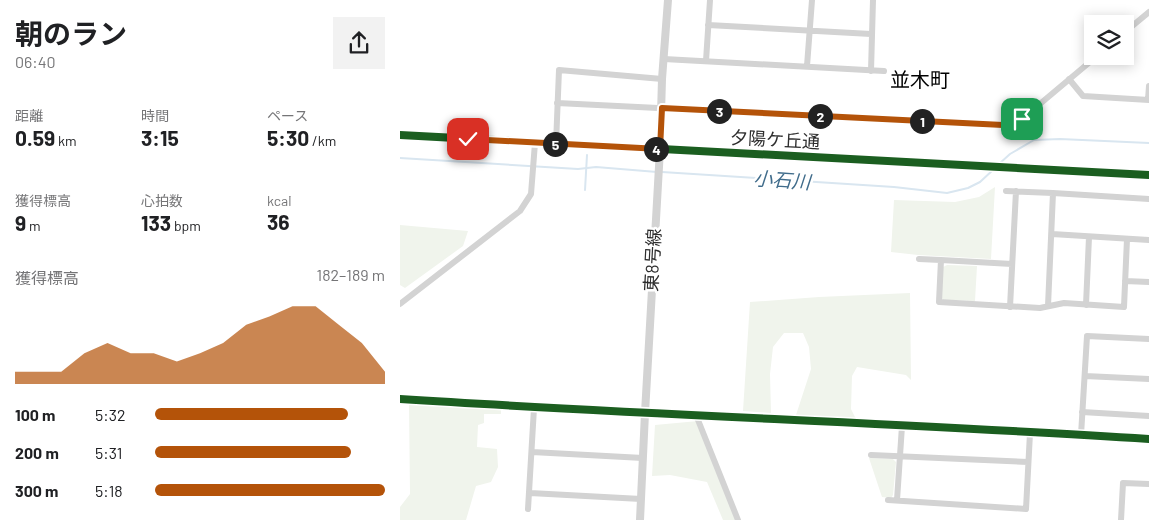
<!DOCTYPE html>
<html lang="ja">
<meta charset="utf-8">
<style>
:root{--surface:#fff;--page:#f2f2f2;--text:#202124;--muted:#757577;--accent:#b45309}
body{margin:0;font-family:Barlow,"Noto Sans JP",sans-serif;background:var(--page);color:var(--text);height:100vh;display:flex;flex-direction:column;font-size:19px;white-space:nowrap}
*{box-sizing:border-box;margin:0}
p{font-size:16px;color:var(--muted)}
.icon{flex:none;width:28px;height:28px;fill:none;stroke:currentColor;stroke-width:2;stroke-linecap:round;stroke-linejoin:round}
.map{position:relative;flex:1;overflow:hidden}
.sheet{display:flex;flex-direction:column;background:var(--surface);width:400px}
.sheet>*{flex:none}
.fabs{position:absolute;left:684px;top:15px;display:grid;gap:10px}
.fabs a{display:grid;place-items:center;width:50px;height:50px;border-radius:0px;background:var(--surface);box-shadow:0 2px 12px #0003;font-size:25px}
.pin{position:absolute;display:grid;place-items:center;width:42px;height:42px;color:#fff;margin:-21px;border-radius:10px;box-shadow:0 2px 8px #0006}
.km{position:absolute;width:25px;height:25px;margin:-12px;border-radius:50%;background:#222;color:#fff;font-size:14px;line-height:25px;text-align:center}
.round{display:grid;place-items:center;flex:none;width:52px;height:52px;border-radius:0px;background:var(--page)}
.summary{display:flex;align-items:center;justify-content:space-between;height:85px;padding:0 15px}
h1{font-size:28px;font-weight:700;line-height:38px}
.metrics{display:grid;grid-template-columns:repeat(3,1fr);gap:8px;height:85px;padding:5px 15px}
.metrics div{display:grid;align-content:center}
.metrics b{font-size:21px;font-weight:700}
.metrics small{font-size:14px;font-weight:400}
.metrics p{font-size:14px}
.chart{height:140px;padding:10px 15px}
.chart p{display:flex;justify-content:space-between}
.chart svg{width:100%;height:90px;margin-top:5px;fill:var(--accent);opacity:.7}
ul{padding:0 15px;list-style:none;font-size:16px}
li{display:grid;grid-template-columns:80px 60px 1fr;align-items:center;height:38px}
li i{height:12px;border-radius:6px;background:var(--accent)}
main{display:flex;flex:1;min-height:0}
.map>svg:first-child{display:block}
</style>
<main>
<section class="sheet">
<div class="summary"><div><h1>朝のラン</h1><p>06:40</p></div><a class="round"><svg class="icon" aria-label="share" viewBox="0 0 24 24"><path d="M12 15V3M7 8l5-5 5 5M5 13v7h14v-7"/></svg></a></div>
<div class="metrics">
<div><p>距離</p><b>0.59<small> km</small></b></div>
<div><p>時間</p><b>3:15</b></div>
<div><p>ペース</p><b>5:30<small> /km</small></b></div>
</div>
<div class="metrics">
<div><p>獲得標高</p><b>9<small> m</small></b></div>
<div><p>心拍数</p><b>133<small> bpm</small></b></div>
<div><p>kcal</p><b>36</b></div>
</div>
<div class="chart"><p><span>獲得標高</span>182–189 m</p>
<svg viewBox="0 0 160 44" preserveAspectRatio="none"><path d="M0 44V38L10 38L20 38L30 29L40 24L50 29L60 29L70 33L80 29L90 24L100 15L110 11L120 6L130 6L140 15L150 24L160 38V44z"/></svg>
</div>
<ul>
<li><b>100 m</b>5:32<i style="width:84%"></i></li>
<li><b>200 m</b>5:31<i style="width:85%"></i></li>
<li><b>300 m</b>5:18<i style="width:100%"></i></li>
</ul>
</section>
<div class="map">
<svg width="749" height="520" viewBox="0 0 749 520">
<rect width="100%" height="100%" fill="#fff"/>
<!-- green -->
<path fill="#f0f4ec" d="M595 187 591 259 518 255 491 252 494 200 555 202 579 197Z
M0 225 68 231 63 246 5 288 0 285Z
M547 265 577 266 575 301 543 300 541 297 543 267Z
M510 293 511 380 506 375 457 367 452 376 451 409 456 419 396 415 411 369 409 347 403 333H384L373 347 370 374 371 413 343 411 350 302 419 297Z
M9 404 101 409V414H84V423L78 425 77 447 97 449 98 467 91 482 76 486 66 520H0V507L10 494Z
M298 421 338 520H323L307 482 270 475 252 476 255 425Z
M469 458 493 459 496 462 493 495 491 498 482 497Z"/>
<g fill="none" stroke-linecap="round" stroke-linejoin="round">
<!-- stream -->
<path stroke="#d9e6f0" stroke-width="2" d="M0 158 178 169 196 167 257 172
M599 164 610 154 634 140 660 139 749 143
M262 172 494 187 547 193 568 188 580 182 594 169
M185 190 187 155"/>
<!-- minor -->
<path stroke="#d3d3d3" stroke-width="6" d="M308 25 471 34
M725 32 749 12
M264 59 484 71
M306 61 310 0
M407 66 412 0
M471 71 473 0
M669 79 683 96 749 100
M748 100 749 86
M157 103 603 125 612 124 622 119 697 56
M156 144 159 70 262 79
M606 191 653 193 648 306
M653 193 749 199
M652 234 749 240
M519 259 541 260
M612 264 541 260 539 302 640 308 664 303 724 307 727 239
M725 281 749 282
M0 304 120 211 131 194 135 143
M686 305 689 237
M610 307 616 191
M685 376 749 379
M0 399C250 415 499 423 749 439
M682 412 749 416
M296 415 338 520
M681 435 687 336 749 339
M132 452 243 458
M471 455 628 462
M130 493 241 499
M488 500 626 509 630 433
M497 500 502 426
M128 509 134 408
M721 520 723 483 749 484"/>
<!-- tertiary -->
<path stroke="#d3d3d3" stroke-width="8" d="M0 135 749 175
M240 520 245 413 260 149 262 79 268 0"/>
<!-- cycleway casing -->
<g stroke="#fff" stroke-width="11">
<path id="cycleway" d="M0 135 749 175
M0 399C250 415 499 423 749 439"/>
</g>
<!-- cycleway -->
<use href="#cycleway" stroke="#1b5e20" stroke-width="8"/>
</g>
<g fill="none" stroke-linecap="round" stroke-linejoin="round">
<!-- route casing -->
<g stroke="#fff" stroke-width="10">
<path id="route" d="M68 139 260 149 262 108 603 125 612 124 622 119"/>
</g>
<!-- route -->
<use href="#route" stroke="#b45309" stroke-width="6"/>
</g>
<g text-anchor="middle" stroke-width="5" stroke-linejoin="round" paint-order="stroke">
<!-- street labels -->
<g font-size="18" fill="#2e2e2e" stroke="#fff">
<text transform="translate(375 140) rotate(3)" y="6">夕陽ケ丘通</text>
<text transform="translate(253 260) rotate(-87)" y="6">東8号線</text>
</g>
<!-- water labels -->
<g font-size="19" font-style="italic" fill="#406c8b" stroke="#fff">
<text transform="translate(382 180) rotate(4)" y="7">小石川</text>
</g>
<!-- quarter labels -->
<g font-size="20" fill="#000" stroke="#fff">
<text x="520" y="87">並木町</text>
</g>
</g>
</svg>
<div class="fabs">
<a><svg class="icon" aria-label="layers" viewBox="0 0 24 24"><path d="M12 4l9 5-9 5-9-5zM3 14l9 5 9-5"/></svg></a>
</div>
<div class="pin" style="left:622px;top:119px;background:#1e9e55"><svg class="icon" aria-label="arrive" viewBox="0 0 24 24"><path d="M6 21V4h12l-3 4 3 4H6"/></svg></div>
<div class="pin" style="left:68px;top:139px;background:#d93025"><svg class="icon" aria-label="check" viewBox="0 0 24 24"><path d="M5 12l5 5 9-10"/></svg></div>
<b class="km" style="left:522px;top:121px">1</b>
<b class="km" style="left:420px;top:116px">2</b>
<b class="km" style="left:319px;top:111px">3</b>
<b class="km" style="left:256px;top:149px">4</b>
<b class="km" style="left:155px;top:144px">5</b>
</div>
</main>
